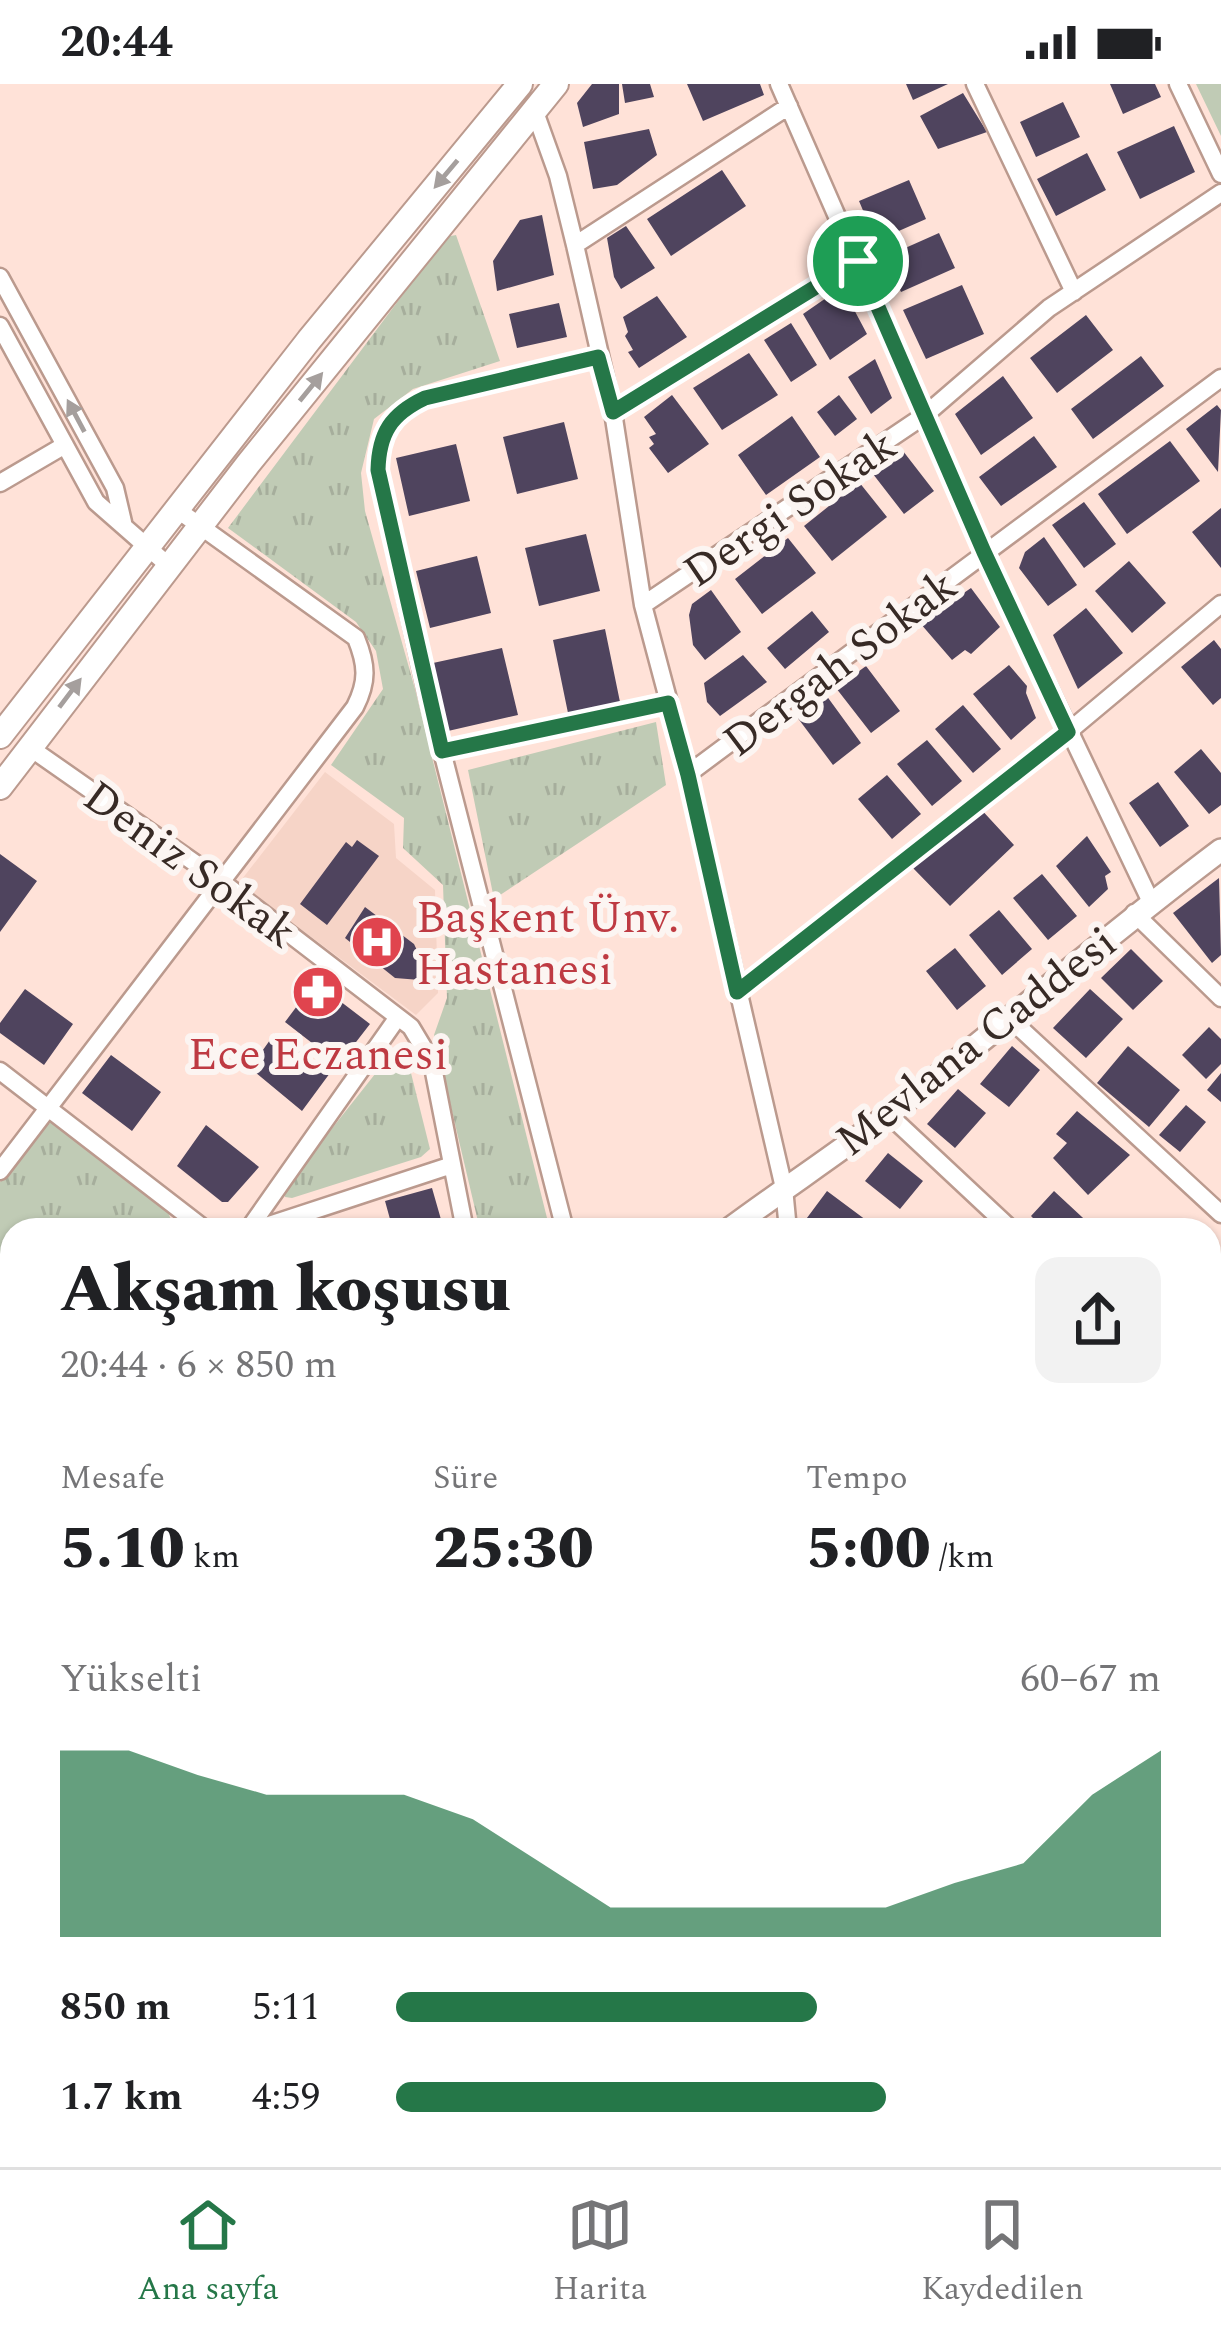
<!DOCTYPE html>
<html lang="tr">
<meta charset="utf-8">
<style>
:root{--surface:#fff;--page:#f2f2f2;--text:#202124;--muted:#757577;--line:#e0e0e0;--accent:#257748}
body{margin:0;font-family:Spectral,serif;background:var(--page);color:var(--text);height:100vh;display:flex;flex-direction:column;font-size:45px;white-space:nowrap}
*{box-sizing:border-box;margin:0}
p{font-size:39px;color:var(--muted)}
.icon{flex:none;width:66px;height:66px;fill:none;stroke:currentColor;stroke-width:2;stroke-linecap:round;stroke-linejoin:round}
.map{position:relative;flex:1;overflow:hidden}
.sheet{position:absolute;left:0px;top:1134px;width:1221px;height:951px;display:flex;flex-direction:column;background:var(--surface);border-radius:36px 36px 0 0;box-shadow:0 3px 9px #0004}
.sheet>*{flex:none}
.pin{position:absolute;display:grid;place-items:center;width:102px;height:102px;color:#fff;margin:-51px;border:6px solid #fff;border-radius:50%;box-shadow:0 3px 12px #0007}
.round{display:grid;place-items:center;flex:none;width:126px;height:126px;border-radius:24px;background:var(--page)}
.overview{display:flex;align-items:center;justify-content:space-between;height:204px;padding:0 60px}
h1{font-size:66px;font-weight:800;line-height:90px}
.figures{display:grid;grid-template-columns:repeat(3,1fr);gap:18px;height:204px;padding:12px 60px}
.figures div{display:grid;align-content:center}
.figures b{font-size:60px;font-weight:800}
.figures small{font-size:33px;font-weight:400}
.figures p{font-size:33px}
.chart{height:336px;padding:24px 60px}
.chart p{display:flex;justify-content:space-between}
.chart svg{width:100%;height:216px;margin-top:12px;fill:var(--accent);opacity:.7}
ul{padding:0 60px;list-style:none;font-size:39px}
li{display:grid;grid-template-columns:192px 144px 1fr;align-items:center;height:90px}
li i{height:30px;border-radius:15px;background:var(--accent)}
.status{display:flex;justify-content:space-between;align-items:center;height:84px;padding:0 60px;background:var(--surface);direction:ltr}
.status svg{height:33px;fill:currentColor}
.dock{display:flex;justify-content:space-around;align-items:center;height:168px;border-top:3px solid var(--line);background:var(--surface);font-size:33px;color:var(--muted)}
.dock a{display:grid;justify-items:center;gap:6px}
.dock .active{color:var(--accent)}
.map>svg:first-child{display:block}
</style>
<div class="status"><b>20:44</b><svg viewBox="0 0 49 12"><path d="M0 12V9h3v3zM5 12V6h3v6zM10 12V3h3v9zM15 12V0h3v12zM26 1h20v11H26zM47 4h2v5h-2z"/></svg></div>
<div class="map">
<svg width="1221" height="2083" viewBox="0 0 1221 2083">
<defs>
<pattern id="grass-tufts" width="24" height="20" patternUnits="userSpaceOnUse" patternTransform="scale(3)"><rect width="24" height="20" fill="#c0cbb5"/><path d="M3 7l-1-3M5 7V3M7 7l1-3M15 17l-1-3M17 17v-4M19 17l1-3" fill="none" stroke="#a6ae9c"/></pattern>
</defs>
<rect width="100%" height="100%" fill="#ffe2d8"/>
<!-- commercial -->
<path fill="#ecd9e9" d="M1209 1754 1221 1765V1969H1209Z"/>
<!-- built -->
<path fill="#f6d4c7" d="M325 688 394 740 396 774 435 806 438 909 416 931 239 799Z"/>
<!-- grass -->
<path fill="url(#grass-tufts)" d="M1196 0H1221V52Z
M456 151 500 277 413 305 374 335 361 389 365 427 415 605 550 1146H480L434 951 447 914 443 801 403 764 404 734 331 681 383 605 376 567 356 538 228 444 446 153Z
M656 638 666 701 494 815 468 686Z
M398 961 405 965 430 1065 421 1073 292 1114 285 1113 284 1105Z
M52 1038 168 1128 175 1146H12V1216L0 1220V1098L38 1046Z"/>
<!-- building -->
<path fill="#4f445e" d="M592 0H619V30L583 43 577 19Z
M622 0H650L654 13 625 19Z
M687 0H760L764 11 703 37Z
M906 0H948L913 16Z
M1110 0H1155L1161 13 1123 30Z
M963 9 987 48 938 65 920 32Z
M1063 18 1080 53 1036 73 1020 38Z
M1174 42 1195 88 1140 115 1117 68Z
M649 45 657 71 617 101 593 105 584 58Z
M1087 69 1106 106 1056 132 1037 95Z
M722 86 746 122 671 172 647 135Z
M909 96 926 135 876 157 859 117Z
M542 131 554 191 497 207 493 177 520 136Z
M626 142 655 184 621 205 614 193 607 154Z
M939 149 955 184 901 208 885 173Z
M962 201 984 250 926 275 903 226Z
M842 203 867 250 830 276 803 230Z
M657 212 687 253 639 284 628 268 633 266 625 252 628 248 623 233Z
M559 219 567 253 517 264 509 230Z
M1086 231 1113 266 1057 309 1030 274Z
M791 239 817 281 791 298 764 256Z
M749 269 778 311 722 346 693 304Z
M1141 272 1164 302 1093 355 1071 325Z
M875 275 892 314 871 330 848 293Z
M1003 292 1033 334 981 371 955 330Z
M672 311 709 360 668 389 649 364 654 360 649 353 656 350 644 333Z
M839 311 857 335 835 352 817 328Z
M1217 321 1221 326 1218 388 1186 345Z
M792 332 820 373 766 411 738 371Z
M564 338 578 395 517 410 503 353Z
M1034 352 1057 383 1001 422 979 393Z
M1170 357 1200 397 1127 450 1098 410Z
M456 360 470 417 409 432 396 374Z
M903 367 934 407 904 430 873 390Z
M859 398 887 433 832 477 804 442Z
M1084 418 1116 460 1084 484 1052 441Z
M1221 424V484L1192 448Z
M586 450 600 507 539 522 525 464Z
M1044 453 1077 501 1048 522 1019 484 1025 468Z
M788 454 816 489 762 530 735 495Z
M477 472 491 529 430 544 416 487Z
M1129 477 1166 519 1132 549 1095 507Z
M971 504 1000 543 971 570 965 566 952 576 920 539Z
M711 506 741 548 705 576 693 561 689 531 692 520Z
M1086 524 1123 569 1078 605 1053 551Z
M812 527 829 548 785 585 767 564Z
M605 545 620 618 568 629 553 556Z
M1214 556 1221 565V614L1213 621 1181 583Z
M502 564 518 631 448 647 433 579Z
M743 571 767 598 720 632 707 618 704 599Z
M1009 581 1027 602 1026 609 1036 634 1011 656 973 610Z
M866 582 900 627 871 649 836 604Z
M826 611 861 659 833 681 797 633Z
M963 621 1001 665 973 689 935 645Z
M927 656 962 697 932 722 897 680Z
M1201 665 1221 689V721L1209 730 1174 688Z
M887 691 921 730 892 755 858 715Z
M1158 698 1189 742 1160 763 1129 719Z
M978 722 1014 761 950 822 913 784Z
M1087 752 1111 788 1105 792 1108 805 1089 823 1056 782Z
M357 756 379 772 327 841 300 820 346 758 352 763Z
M0 770 37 797 0 848Z
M1042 790 1077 832 1048 856 1013 814Z
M1219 794 1221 871 1212 879 1173 829Z
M365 823 414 860 424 881 420 896 395 894 345 854Z
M999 826 1032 865 1002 891 969 851Z
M955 864 986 902 957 926 926 887Z
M1131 865 1163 897 1133 926 1101 894Z
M315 898 370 940 339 980 285 938Z
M25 905 73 940 44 981 0 949V939Z
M1090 905 1123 935 1086 974 1053 944Z
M1209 943 1221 955V980L1206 995 1182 971Z
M275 949 330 989 302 1027 250 984Z
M1012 962 1040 986 1009 1023 980 1000Z
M1128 962 1180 1006 1149 1043 1097 999Z
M111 971 161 1008 132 1047 82 1009Z
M1221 989V1018L1207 1006Z
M958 1005 986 1029 955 1064 927 1040Z
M1186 1021 1206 1038 1180 1068 1159 1051Z
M1077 1027 1130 1071 1088 1111 1053 1074 1067 1059 1056 1050Z
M206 1041 259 1083 228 1118H222L177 1082Z
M888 1069 923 1097 900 1125 865 1097Z
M432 1104 444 1146H393L385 1117Z
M827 1107 874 1142 871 1146H798Z
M1054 1107 1096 1146H1045L1031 1132Z
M343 1135 346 1146H309V1145Z
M12 1239V1270H11L2 1242Z
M12 1394V1467L7 1469 0 1449V1398Z
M5 1593H12V1674L0 1679V1595Z
M12 1730V1769L5 1772 0 1759V1739Z
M96 2073H149L153 2083H88L85 2077Z
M766 2073H824L827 2083H768Z
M842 2073H908L910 2083H844Z
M1141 2073H1205V2083H1142Z"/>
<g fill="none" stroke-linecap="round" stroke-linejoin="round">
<!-- minor casing -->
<g stroke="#bb9a8e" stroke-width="21">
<path id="minor" d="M779 0 984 468 1151 818
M975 0 1074 208
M1178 0 1221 90
M535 28 558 92 575 161 613 328 643 521 688 690 784 1104 788 1146
M575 161 789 22
M0 193 115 404 123 438
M0 242 96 418 169 482
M613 328 858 177
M0 399 65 361
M643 521 925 331 1049 224 1221 109
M29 663 222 798 411 943 432 978 465 1146
M442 667 667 619
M688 690 1221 294
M1134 829 1221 914
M737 908 1068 648 1221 520
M1009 934 1221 1130
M0 987 206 1146
M888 1030 1012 1146
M0 1087 355 623C368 597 367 581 356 554L175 424
M248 1146 398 933
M254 1146 452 1081
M565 1146 426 605 378 386C379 349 391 330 425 314L598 273
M0 1234 12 1230
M1209 1239 1221 1226
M1209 1326 1221 1336
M1209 1513 1221 1523
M1209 1717 1221 1727
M0 1862 12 1858
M0 1909 12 1956
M43 2073 45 2083
M735 2073 736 2083
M1113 2073 1115 2083
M505 2083 551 2073"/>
</g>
<!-- tertiary casing -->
<g stroke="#bb9a8e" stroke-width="26">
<path id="tertiary" d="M728 1146C782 1106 838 1069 892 1028 1003 942 1109 850 1221 766
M0 1494 12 1490
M0 1526 12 1522
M1209 1983 1221 1982
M599 2073 600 2083
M941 2073 943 2083"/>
</g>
<!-- secondary casing -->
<g stroke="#bb9a8e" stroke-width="28">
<path id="secondary" d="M0 652 309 256 520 0
M0 703 248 380 556 0
M411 2083 413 2073
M441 2083 443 2073"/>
</g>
<!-- minor -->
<use href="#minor" stroke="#fff" stroke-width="16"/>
<!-- tertiary -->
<use href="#tertiary" stroke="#fff" stroke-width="21"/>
<!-- secondary -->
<use href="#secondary" stroke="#fff" stroke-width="24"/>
</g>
<!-- one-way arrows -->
<defs><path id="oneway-solid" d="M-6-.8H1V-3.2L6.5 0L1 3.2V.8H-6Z" transform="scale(3)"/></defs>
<g fill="#a59f9d">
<use href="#oneway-solid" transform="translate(446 90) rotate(130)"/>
<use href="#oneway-solid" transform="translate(311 303) rotate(-51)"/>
<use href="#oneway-solid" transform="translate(76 332) rotate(-118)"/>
<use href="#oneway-solid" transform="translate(70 609) rotate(-53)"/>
</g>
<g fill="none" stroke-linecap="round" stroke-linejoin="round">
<!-- route casing -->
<g stroke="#fff" stroke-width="24">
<path id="route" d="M858 177 984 468 1068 648 737 908 688 691 668 619 442 667 378 386C379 349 391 330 425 314L598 273 613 328Z"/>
</g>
<!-- route -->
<use href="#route" stroke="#257748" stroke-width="15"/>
</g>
<!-- icons -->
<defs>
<g id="hospital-disc" transform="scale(2.7)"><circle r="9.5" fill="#e0444e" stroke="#fcf5f2"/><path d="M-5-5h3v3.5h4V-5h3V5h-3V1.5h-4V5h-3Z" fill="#fff"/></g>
<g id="pharmacy-disc" transform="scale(2.7)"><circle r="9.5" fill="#e0444e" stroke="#fcf5f2"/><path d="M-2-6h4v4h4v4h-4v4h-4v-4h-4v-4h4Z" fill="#fff"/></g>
</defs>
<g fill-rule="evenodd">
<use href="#hospital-disc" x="377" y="858"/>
<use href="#pharmacy-disc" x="318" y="908"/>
</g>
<g text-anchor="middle" stroke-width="12" stroke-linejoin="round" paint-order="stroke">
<!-- street labels -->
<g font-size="45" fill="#372a25" stroke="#fcf5f2">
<text transform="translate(789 423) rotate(-34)" y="16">Dergi Sokak</text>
<text transform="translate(839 578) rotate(-37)" y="16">Dergah Sokak</text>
<text transform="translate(191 779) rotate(36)" y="16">Deniz Sokak</text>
<text transform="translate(975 956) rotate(-38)" y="16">Mevlana Caddesi</text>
</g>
<!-- health labels -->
<g font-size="45" fill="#be3a42" stroke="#fcf5f2" text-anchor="start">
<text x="416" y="848">Başkent Ünv.<tspan x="416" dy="52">Hastanesi</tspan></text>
<text x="318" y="985" text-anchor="middle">Ece Eczanesi</text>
</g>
</g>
</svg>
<div class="pin" style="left:858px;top:177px;background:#1e9e55"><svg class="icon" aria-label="arrive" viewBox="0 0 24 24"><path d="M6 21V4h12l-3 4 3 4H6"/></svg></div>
<section class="sheet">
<div class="overview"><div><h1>Akşam koşusu</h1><p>20:44 · 6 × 850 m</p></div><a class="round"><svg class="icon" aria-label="share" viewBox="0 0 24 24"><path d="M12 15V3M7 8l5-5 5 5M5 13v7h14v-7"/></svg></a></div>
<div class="figures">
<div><p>Mesafe</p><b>5.10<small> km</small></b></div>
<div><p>Süre</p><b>25:30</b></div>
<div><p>Tempo</p><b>5:00<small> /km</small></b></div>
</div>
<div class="chart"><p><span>Yükselti</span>60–67 m</p>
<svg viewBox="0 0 160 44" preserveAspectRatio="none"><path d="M0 44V6L10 6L20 11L30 15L40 15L50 15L60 20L70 29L80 38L90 38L100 38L110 38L120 38L130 33L140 29L150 15L160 6V44z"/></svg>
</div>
<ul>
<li><b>850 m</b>5:11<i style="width:55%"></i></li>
<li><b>1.7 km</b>4:59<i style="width:64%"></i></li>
</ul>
</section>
</div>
<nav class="dock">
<a class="active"><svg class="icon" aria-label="home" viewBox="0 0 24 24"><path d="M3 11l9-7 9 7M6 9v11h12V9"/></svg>Ana sayfa</a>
<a><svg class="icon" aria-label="map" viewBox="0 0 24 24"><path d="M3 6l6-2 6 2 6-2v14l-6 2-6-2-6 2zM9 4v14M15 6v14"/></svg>Harita</a>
<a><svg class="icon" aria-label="saved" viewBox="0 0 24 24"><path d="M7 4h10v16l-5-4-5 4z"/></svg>Kaydedilen</a>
</nav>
